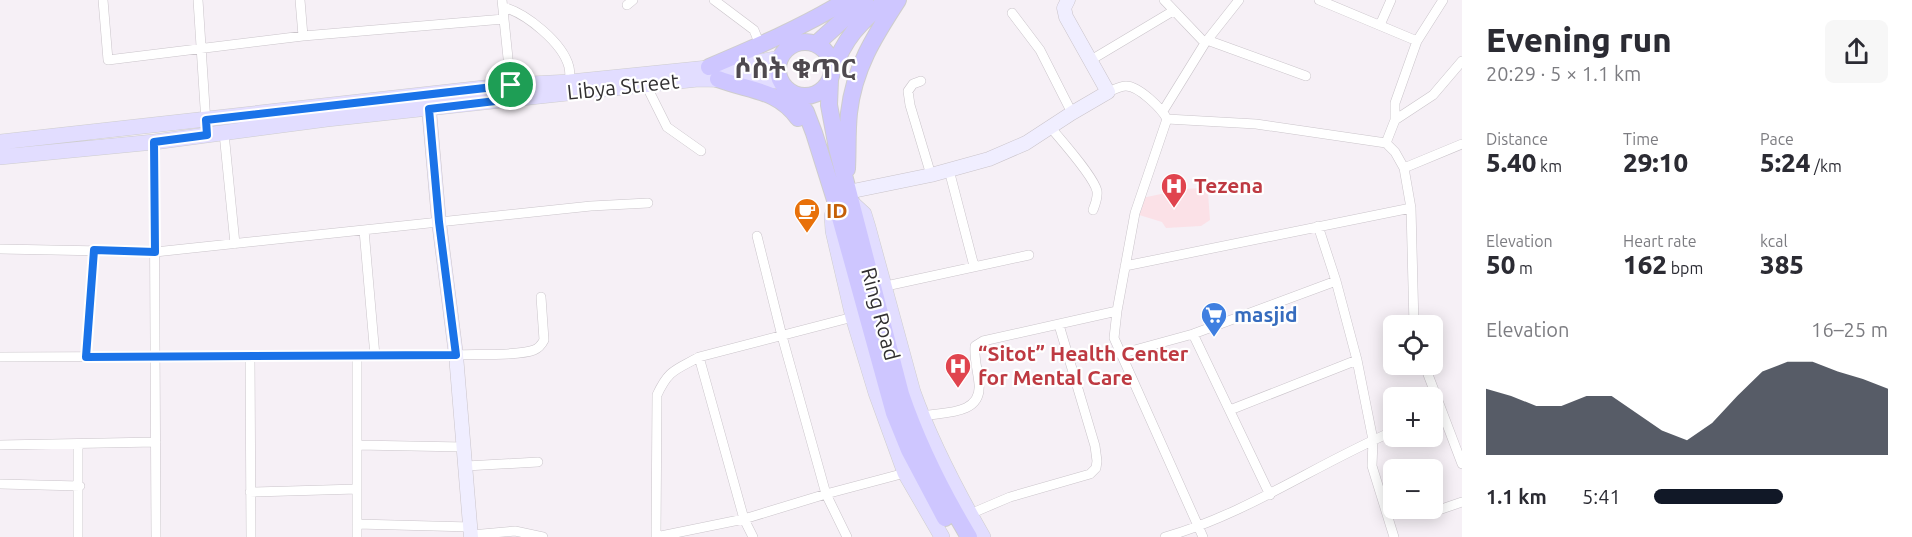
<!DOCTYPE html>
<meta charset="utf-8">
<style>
:root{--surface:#fff;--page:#f7f7f7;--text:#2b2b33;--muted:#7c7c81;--accent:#111827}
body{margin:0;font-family:Ubuntu,"Noto Sans Ethiopic",sans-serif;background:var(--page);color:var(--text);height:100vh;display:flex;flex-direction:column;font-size:22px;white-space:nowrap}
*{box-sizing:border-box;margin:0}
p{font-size:20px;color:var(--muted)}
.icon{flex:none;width:33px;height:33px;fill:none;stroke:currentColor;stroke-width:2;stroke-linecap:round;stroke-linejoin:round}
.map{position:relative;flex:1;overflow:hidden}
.panel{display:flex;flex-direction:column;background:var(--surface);width:450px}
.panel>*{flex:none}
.controls{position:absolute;left:1383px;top:315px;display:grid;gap:12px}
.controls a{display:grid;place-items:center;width:60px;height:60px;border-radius:9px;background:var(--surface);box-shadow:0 3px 15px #0003;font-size:30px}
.pin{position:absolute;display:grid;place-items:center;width:51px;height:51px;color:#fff;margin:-26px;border:3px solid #fff;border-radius:50%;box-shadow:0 2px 6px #0007}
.round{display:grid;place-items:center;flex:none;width:63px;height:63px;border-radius:9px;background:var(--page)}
.headline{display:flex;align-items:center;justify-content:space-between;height:102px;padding:0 24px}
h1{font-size:33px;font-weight:800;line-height:45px}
.stats{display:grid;grid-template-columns:repeat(3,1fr);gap:9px;height:102px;padding:6px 24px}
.stats div{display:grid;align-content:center}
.stats b{font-size:26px;font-weight:800}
.stats small{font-size:16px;font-weight:400}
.stats p{font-size:16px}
.chart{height:168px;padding:12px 24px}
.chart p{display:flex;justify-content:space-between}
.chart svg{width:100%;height:108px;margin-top:6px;fill:var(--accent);opacity:.7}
ul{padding:0 24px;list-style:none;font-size:20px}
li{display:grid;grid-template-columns:96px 72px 1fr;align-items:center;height:45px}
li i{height:15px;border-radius:8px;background:var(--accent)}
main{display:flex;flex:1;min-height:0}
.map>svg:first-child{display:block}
</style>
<main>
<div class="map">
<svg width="1462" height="537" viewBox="0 0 1462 537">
<rect width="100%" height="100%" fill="#f6f0f6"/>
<!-- medical -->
<path fill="#fbe1e7" d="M1200 188 1208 193 1210 220 1201 226 1166 228 1162 222 1136 214 1142 198 1185 189Z"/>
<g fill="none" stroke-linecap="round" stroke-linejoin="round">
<!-- street casing -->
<g stroke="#cac4ca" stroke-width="10">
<path id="street" d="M103 0 108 60 303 36 504 19
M198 0 206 123
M300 0 303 36
M502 0 511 87
M714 0 754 30 760 45
M1164 0 1205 43
M1319 0 1417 41
M627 5 633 0
M503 7C526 13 563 43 569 67 570 72 570 77 570 82
M1012 13 1040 50 1072 113
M1380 25 1391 0
M1207 40 1306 76
M1091 60 1173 11
M921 81 913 84 908 91 910 105 931 175
M646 85 667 127 701 151
M1108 92C1113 90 1120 86 1126 86 1139 86 1162 109 1167 119L1256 124 1386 143 1395 152 1404 168 1411 208 1414 326
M1163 111 1205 43 1239 0
M1167 119 1135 213 1117 311 1114 338 1203 537
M1395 120 1433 95 1462 61
M1051 128C1062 141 1094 177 1097 191 1098 198 1095 205 1093 210
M224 133 235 244
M154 142 156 537
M1386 143 1395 120V103L1417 41 1443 0
M1404 168 1462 144
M949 170 974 266
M1318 226 1336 281 1357 360 1373 440 1372 466 1394 537
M364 230 375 356
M757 236 782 336 826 494 847 537
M0 249 155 252 591 206 648 203
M1125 266 1411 208
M886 286 1029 255
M1193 334 1270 495
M1120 354 1193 334 1336 281
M250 356 251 537
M0 357 456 355C474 354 519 356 534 350 539 348 542 344 544 340L541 297
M86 357 94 251
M699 357 744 519 753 537
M1424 364 1462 464
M1230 410 1357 360
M922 416C944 412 982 415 979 384 978 371 974 360 975 346L983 341 1117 311
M0 445 156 442
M357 445 464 447
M466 466 538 462
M0 484 80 486
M250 492 357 489
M970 514 1010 497 1090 474 1096 468 1097 461 1095 446 1059 325
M1427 514 1462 502
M357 524 471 527
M471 535 515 531 543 537
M78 537V444
M357 537V356
M656 537 657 395C669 369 676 370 699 357L853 317
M656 537 744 519 826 494 905 473
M1165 537C1247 514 1316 464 1394 431"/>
</g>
<!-- secondary casing -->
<g stroke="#cac4ca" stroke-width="15">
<path id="secondary" d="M429 109 439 222 456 355 471 537
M848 192 931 175 989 159 1026 143 1072 113 1108 92 1066 17 1064 8 1068 0"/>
</g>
<!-- primary casing -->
<g stroke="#cecdce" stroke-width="16">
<path id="primary" d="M0 142 511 85 570 82 747 64 780 58
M0 157 154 142 327 119 698 79 781 81
M851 202 864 214 868 227 913 392C931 442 956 490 983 537
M836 203 832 216 833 231 853 317 876 393 905 473 942 537"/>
</g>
<!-- highway casing -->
<g stroke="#cecdce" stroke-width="18">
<path id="highway" d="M778 69a27 27 0 1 1 54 0a27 27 0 1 1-54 0Z
M816 44 865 0
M709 67C756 47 803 27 847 0
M832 72C845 37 858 25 886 0
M718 79C749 91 777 89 798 118
M830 80 829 105 837 148 901 394C918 444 942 492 969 537
M791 92 806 112 814 133 836 203 894 413 909 450 945 518
M847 169C848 150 847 132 849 113 854 68 874 37 898 0"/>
</g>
<!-- street -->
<use href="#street" stroke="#fff" stroke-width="9"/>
<!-- secondary -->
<use href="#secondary" stroke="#f0eeff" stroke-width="14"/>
<!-- primary -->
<use href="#primary" stroke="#e2ddff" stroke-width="15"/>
<!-- highway -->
<use href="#highway" stroke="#cec6ff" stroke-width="16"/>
</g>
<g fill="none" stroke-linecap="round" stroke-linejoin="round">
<!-- route casing -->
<g stroke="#fff" stroke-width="12">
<path id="route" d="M511 85 512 99 429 109 439 222 456 355 86 357 94 250 155 252 154 142 207 135 206 120Z"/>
</g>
<!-- route -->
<use href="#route" stroke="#1a73e8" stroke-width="8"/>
</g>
<!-- icons -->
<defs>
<g id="hospital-pin" transform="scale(1.35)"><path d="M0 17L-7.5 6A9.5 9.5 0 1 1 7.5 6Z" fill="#e0444e" stroke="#fff"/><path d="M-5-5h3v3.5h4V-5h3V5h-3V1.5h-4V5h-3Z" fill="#fff"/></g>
<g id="cafe-pin" transform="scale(1.35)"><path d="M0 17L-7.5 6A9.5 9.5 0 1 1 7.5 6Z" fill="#e8710a" stroke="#fff"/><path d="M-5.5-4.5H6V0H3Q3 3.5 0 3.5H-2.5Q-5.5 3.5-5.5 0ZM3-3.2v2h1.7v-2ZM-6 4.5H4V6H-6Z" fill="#fff"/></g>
<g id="supermarket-pin" transform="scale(1.35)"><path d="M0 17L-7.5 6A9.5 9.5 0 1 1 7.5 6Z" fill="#3f7fe0" stroke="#fff"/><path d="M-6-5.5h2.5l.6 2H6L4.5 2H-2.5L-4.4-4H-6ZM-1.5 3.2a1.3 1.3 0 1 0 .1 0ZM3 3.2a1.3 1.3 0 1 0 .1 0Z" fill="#fff"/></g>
</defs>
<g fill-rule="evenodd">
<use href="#hospital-pin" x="1174" y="186"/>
<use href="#cafe-pin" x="807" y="211"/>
<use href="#supermarket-pin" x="1214" y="315"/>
<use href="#hospital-pin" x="958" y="366"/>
</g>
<g text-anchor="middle" stroke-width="4.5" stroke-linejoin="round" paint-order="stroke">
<!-- street labels -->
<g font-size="21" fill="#323032" stroke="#fff">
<text transform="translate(623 87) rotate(-6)" y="7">Libya Street</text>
<text transform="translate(880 314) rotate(75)" y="7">Ring Road</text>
</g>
<!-- health labels -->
<g font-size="21" font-weight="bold" fill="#be3a42" stroke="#fff" text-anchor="start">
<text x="1194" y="193">Tezena</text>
<text x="978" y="361">“Sitot” Health Center<tspan x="978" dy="24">for Mental Care</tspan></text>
</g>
<!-- food labels -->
<g font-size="21" font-weight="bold" fill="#c56008" stroke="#fff" text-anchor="start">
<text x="826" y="218">ID</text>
</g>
<!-- shop labels -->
<g font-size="21" font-weight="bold" fill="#366cbe" stroke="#fff" text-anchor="start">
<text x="1234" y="322">masjid</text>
</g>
<!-- district labels -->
<g font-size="27" font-weight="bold" fill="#4f4a4f" stroke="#fff">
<text x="795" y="78">ሶስት ቁጥር</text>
</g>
</g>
</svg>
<div class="controls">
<a><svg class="icon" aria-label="locate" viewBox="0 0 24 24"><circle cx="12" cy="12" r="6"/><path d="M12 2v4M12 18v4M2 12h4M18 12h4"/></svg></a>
<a>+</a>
<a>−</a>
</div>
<div class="pin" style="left:511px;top:85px;background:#1e9e55"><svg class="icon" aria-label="arrive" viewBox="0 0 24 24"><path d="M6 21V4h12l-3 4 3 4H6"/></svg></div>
</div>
<section class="panel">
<div class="headline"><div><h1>Evening run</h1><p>20:29 · 5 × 1.1 km</p></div><a class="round"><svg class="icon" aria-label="share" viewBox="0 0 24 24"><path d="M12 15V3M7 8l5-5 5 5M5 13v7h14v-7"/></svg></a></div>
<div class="stats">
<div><p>Distance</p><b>5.40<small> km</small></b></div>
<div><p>Time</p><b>29:10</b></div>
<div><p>Pace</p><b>5:24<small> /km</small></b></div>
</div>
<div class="stats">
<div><p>Elevation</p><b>50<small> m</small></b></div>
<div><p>Heart rate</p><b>162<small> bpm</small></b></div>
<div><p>kcal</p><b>385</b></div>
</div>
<div class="chart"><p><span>Elevation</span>16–25 m</p>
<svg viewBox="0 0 160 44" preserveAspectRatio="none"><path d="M0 44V17L10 20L20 24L30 24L40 20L50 20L60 27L70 34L80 38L90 31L100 20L110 10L120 6L130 6L140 10L150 13L160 17V44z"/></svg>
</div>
<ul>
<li><b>1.1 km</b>5:41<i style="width:55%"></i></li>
</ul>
</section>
</main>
